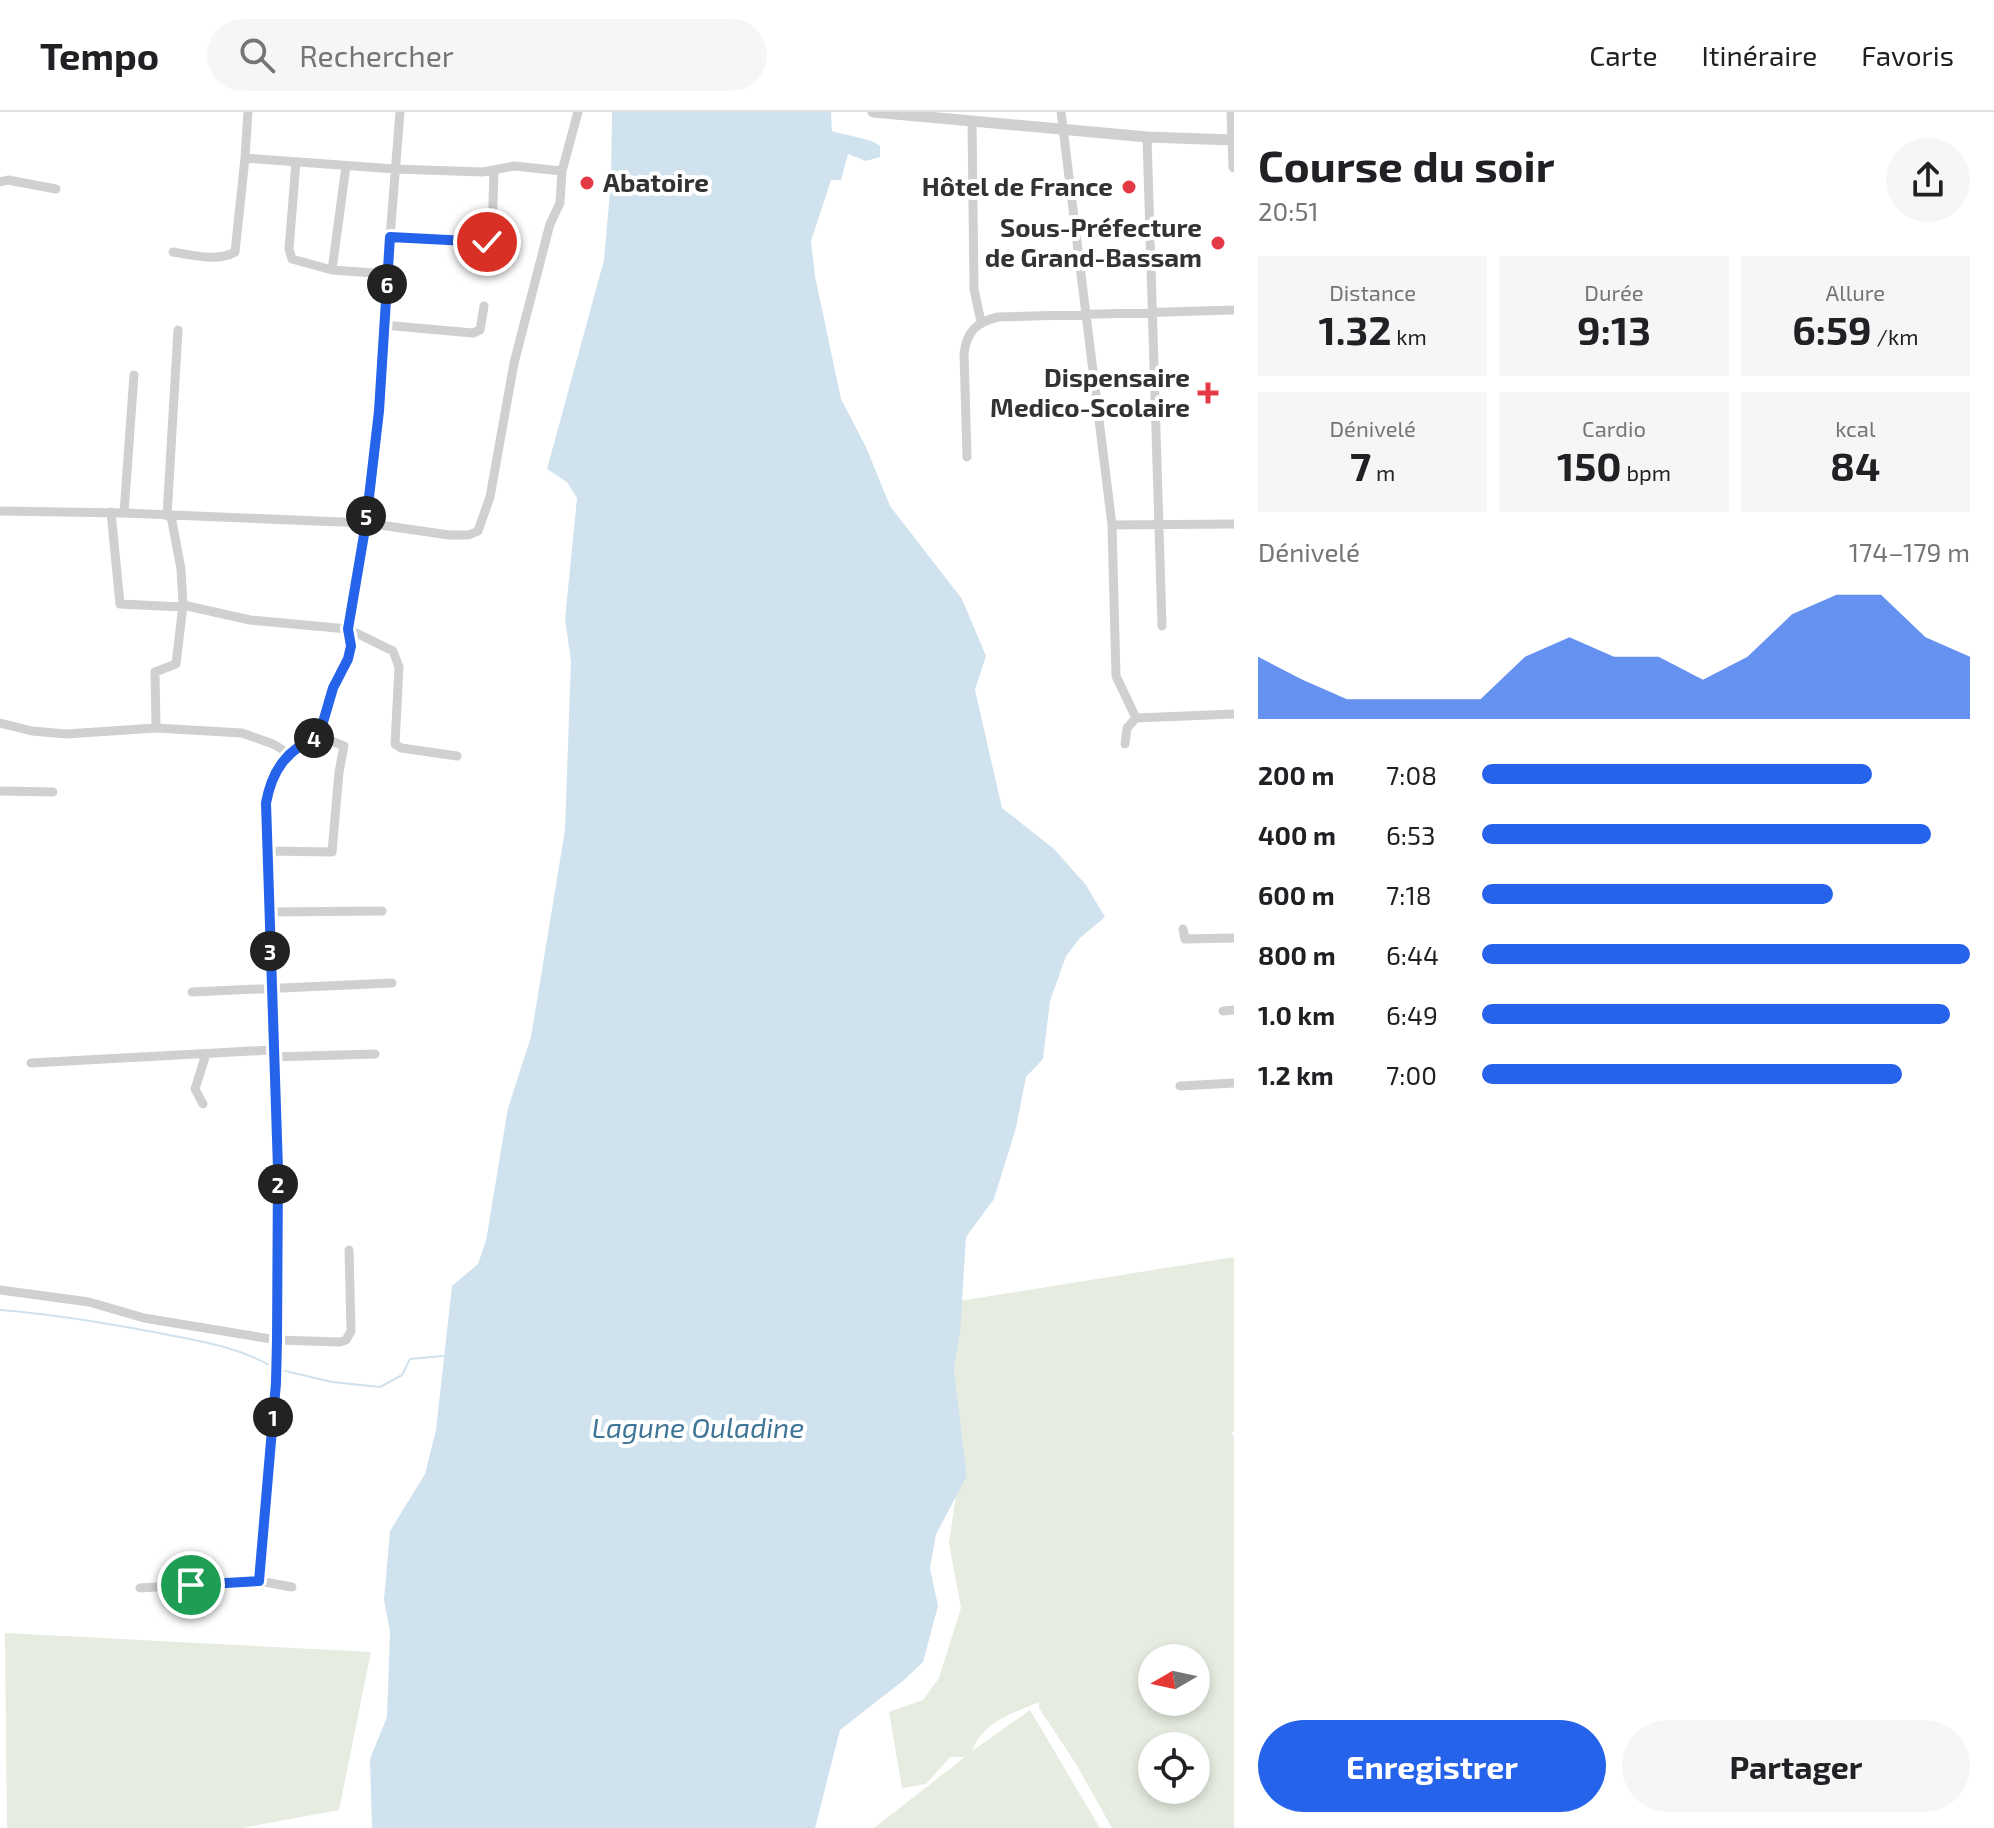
<!DOCTYPE html>
<html lang="fr">
<meta charset="utf-8">
<style>
:root{--surface:#fff;--page:#f6f6f6;--text:#202124;--muted:#757577;--line:#e0e0e0;--accent:#2563eb}
body{margin:0;font-family:"Exo 2",sans-serif;background:var(--page);color:var(--text);height:100vh;display:flex;flex-direction:column;font-size:30px;white-space:nowrap}
*{box-sizing:border-box;margin:0}
p{font-size:26px;color:var(--muted)}
.icon{flex:none;width:44px;height:44px;fill:none;stroke:currentColor;stroke-width:2;stroke-linecap:round;stroke-linejoin:round}
.map{position:relative;flex:1;overflow:hidden}
.drawer{display:flex;flex-direction:column;background:var(--surface);width:760px}
.drawer>*{flex:none}
.needle{width:52px;rotate:261deg}
.controls{position:absolute;left:1138px;top:1532px;display:grid;gap:16px}
.controls a{display:grid;place-items:center;width:72px;height:72px;border-radius:50%;background:var(--surface);box-shadow:0 4px 12px #0003;font-size:40px}
.pin{position:absolute;display:grid;place-items:center;width:68px;height:68px;color:#fff;margin:-34px;border:4px solid #fff;border-radius:50%;box-shadow:0 2px 8px #0007}
.km{position:absolute;width:40px;height:40px;margin:-20px;border-radius:50%;background:#222;color:#fff;font-size:22px;line-height:40px;text-align:center}
.round{display:grid;place-items:center;flex:none;width:84px;height:84px;border-radius:42px;background:var(--page)}
.head{display:flex;align-items:center;justify-content:space-between;height:136px;padding:0 24px}
h1{font-size:44px;font-weight:700;line-height:60px}
.stats{display:grid;grid-template-columns:repeat(3,1fr);gap:12px;height:136px;padding:8px 24px}
.stats div{display:grid;align-content:center;border-radius:0px;background:var(--page);text-align:center}
.stats b{font-size:40px;font-weight:700}
.stats small{font-size:22px;font-weight:400}
.stats p{font-size:22px}
.chart{height:224px;padding:16px 24px}
.chart p{display:flex;justify-content:space-between}
.chart svg{width:100%;height:144px;margin-top:8px;fill:var(--accent);opacity:.7}
.primary-button{display:flex;gap:16px;margin-top:auto;padding:16px 24px}
.primary-button a{flex:1;height:92px;border-radius:48px;background:var(--accent);color:#fff;font-size:32px;font-weight:700;line-height:92px;text-align:center}
.primary-button a+a{background:var(--page);color:var(--text)}
ul{padding:0 24px;list-style:none;font-size:26px}
li{display:grid;grid-template-columns:128px 96px 1fr;align-items:center;height:60px}
li i{height:20px;border-radius:10px;background:var(--accent)}
header{display:flex;align-items:center;gap:48px;box-sizing:border-box;height:112px;padding:0 40px;background:var(--surface);border-bottom:2px solid var(--line)}
header strong{font-size:38px}
nav{display:flex;gap:44px;margin-inline-start:auto;font-size:28px}
.search{width:560px;height:72px;background:var(--page);display:flex;align-items:center;gap:20px;box-sizing:border-box;padding:0 28px;border-radius:44px;color:var(--muted);font-size:30px}
main{display:flex;flex:1;min-height:0}
.map>svg:first-child{display:block}
</style>
<header>
<strong>Tempo</strong>
<div class="search"><svg class="icon" aria-label="search" viewBox="0 0 24 24"><circle cx="10" cy="10" r="6"/><path d="M15 15l6 6"/></svg>Rechercher</div>
<nav><a>Carte</a><a>Itinéraire</a><a>Favoris</a></nav>
</header>
<main>
<div class="map">
<svg width="1234" height="1716" viewBox="0 0 1234 1716">
<rect width="100%" height="100%" fill="#fff"/>
<!-- green -->
<path fill="#e6ecdf" fill-rule="evenodd" d="M1234 1145V1318L1231 1323H1234V1716H1112L1076 1652 1039 1596V1590C1013 1601 982 1610 972 1639L1030 1598 1100 1716H874L965 1645H950L926 1672 902 1676 889 1600 923 1588 939 1566 961 1496 949 1431 956 1383 967 1364 954 1257 960 1222 953 1190ZM1152 1546H1196V1590H1152ZM1152 1634H1196V1678H1152Z
M5 1521 371 1540 339 1698 242 1716H7Z"/>
<!-- water -->
<path fill="#cfe2ee" d="M612 0H831L832 19C846 24 871 26 880 34V45L866 49 848 42 841 68H831L811 129 815 164 841 287 866 335 890 394 962 487 986 544 975 578 1002 696 1054 737 1086 773 1105 805 1080 826 1066 844 1050 889 1043 947 1026 965 1016 1016 994 1087 966 1125 960 1222 954 1257 967 1364 936 1422 930 1456 938 1494 923 1550 904 1568 840 1618 815 1716H372L370 1647 387 1605 390 1520 384 1488 390 1419 425 1362 436 1318 452 1174 478 1152 486 1129 508 996 531 925 565 718 571 549 565 507 577 386 567 370 547 357 604 148 611 68Z"/>
<g fill="none" stroke-linecap="round" stroke-linejoin="round">
<!-- stream -->
<path stroke="#cfe2ee" stroke-width="2" d="M0 1198C54 1202 106 1211 159 1221 198 1229 236 1234 271 1254
M281 1258 332 1270 380 1275 402 1263 410 1247 443 1244"/>
<!-- minor -->
<path stroke="#d0d0d0" stroke-width="9" d="M248 0 245 46 395 57 483 60 514 54 562 59
M1061 0 1112 413 1116 564 1136 606
M972 8 974 177 981 210
M1147 25 1162 514
M296 50 289 137 292 147 332 158 388 162
M0 70 8 68 56 77
M390 125 487 130 492 125 494 58
M173 140C192 143 218 150 235 140L245 46
M332 158 346 54
M383 213 473 221 480 218 484 194
M967 345 964 241C967 219 977 210 998 205L1234 198
M0 399 124 401 366 411 449 423H469L478 419 490 385 514 251 550 112 560 91 562 59 578 0
M111 400 120 492 183 495
M124 401 134 263
M167 404 178 218
M1112 413 1234 412
M183 493 250 508 348 517 393 539 399 555 395 632 401 636 457 644
M1136 606 1234 602
M0 611 32 619 66 622 156 616 242 621 273 632 288 641
M156 616 155 560 176 552 183 493 181 457 171 404
M1125 632 1127 616 1136 606
M0 679 53 680
M269 739 332 740 339 660 344 634 319 624
M270 800 382 799
M1183 817 1185 827 1234 826
M192 880 392 871
M1223 899 1234 898
M272 945 375 942
M31 951 272 938
M1180 974 1234 971
M203 992 195 977 206 942
M0 1178 89 1190 144 1206 277 1228 340 1230 346 1228 351 1219 349 1138
M259 1469 276 1271 277 1228 278 1057 266 691C272 658 287 637 319 624L333 576 348 547 351 534 348 517 366 411 379 299 383 213 400 0
M140 1476 259 1469 292 1475"/>
<!-- tertiary -->
<path stroke="#d0d0d0" stroke-width="11" d="M873 0 1147 25 1233 28
M1232 0 1234 55"/>
</g>
<g fill="none" stroke-linecap="round" stroke-linejoin="round">
<!-- route casing -->
<g stroke="#fff" stroke-width="16">
<path id="route" d="M191 1473 259 1469 276 1271 277 1228 278 1057 266 691C272 658 287 637 319 624L333 576 348 547 351 534 348 517 366 411 379 299 390 125 487 130"/>
</g>
<!-- route -->
<use href="#route" stroke="#2563eb" stroke-width="10"/>
</g>
<!-- markers -->
<g fill="#e63946" stroke="#fff" stroke-width="3">
<circle cx="587" cy="71" r="8"/>
<circle cx="1129" cy="75" r="8"/>
<circle cx="1218" cy="131" r="8"/>
<path d="M1204 269h8v8h8v8h-8v8h-8v-8h-8v-8h8z"/>
</g>
<g text-anchor="middle" stroke-width="8" stroke-linejoin="round" paint-order="stroke">
<!-- poi labels -->
<g font-size="26" font-weight="bold" fill="#333" stroke="#fff" text-anchor="end">
<text x="603" y="80" text-anchor="start">Abatoire</text>
<text x="1113" y="84">Hôtel de France</text>
<text x="1202" y="125">Sous-Préfecture<tspan x="1202" dy="30">de Grand-Bassam</tspan></text>
<text x="1190" y="275">Dispensaire<tspan x="1190" dy="30">Medico-Scolaire</tspan></text>
</g>
<!-- water labels -->
<g font-size="28" font-style="italic" fill="#3f7597" stroke="#fff">
<text x="698" y="1326">Lagune Ouladine</text>
</g>
</g>
</svg>
<div class="controls">
<a><svg class="needle" viewBox="-14 -14 28 28"><path d="M0-13l5 13h-10z" fill="#e53935"/><path d="M0 13l5-13h-10z" fill="#757577"/></svg></a>
<a><svg class="icon" aria-label="locate" viewBox="0 0 24 24"><circle cx="12" cy="12" r="6"/><path d="M12 2v4M12 18v4M2 12h4M18 12h4"/></svg></a>
</div>
<div class="pin" style="left:191px;top:1473px;background:#1e9e55"><svg class="icon" aria-label="arrive" viewBox="0 0 24 24"><path d="M6 21V4h12l-3 4 3 4H6"/></svg></div>
<div class="pin" style="left:487px;top:130px;background:#d93025"><svg class="icon" aria-label="check" viewBox="0 0 24 24"><path d="M5 12l5 5 9-10"/></svg></div>
<b class="km" style="left:273px;top:1305px">1</b>
<b class="km" style="left:278px;top:1072px">2</b>
<b class="km" style="left:270px;top:839px">3</b>
<b class="km" style="left:314px;top:626px">4</b>
<b class="km" style="left:366px;top:404px">5</b>
<b class="km" style="left:387px;top:172px">6</b>
</div>
<section class="drawer">
<div class="head"><div><h1>Course du soir</h1><p>20:51</p></div><a class="round"><svg class="icon" aria-label="share" viewBox="0 0 24 24"><path d="M12 15V3M7 8l5-5 5 5M5 13v7h14v-7"/></svg></a></div>
<div class="stats">
<div><p>Distance</p><b>1.32<small> km</small></b></div>
<div><p>Durée</p><b>9:13</b></div>
<div><p>Allure</p><b>6:59<small> /km</small></b></div>
</div>
<div class="stats">
<div><p>Dénivelé</p><b>7<small> m</small></b></div>
<div><p>Cardio</p><b>150<small> bpm</small></b></div>
<div><p>kcal</p><b>84</b></div>
</div>
<div class="chart"><p><span>Dénivelé</span>174–179 m</p>
<svg viewBox="0 0 160 44" preserveAspectRatio="none"><path d="M0 44V25L10 32L20 38L30 38L40 38L50 38L60 25L70 19L80 25L90 25L100 32L110 25L120 12L130 6L140 6L150 19L160 25V44z"/></svg>
</div>
<ul>
<li><b>200 m</b>7:08<i style="width:80%"></i></li>
<li><b>400 m</b>6:53<i style="width:92%"></i></li>
<li><b>600 m</b>7:18<i style="width:72%"></i></li>
<li><b>800 m</b>6:44<i style="width:100%"></i></li>
<li><b>1.0 km</b>6:49<i style="width:96%"></i></li>
<li><b>1.2 km</b>7:00<i style="width:86%"></i></li>
</ul>
<div class="primary-button"><a>Enregistrer</a><a>Partager</a></div>
</section>
</main>
